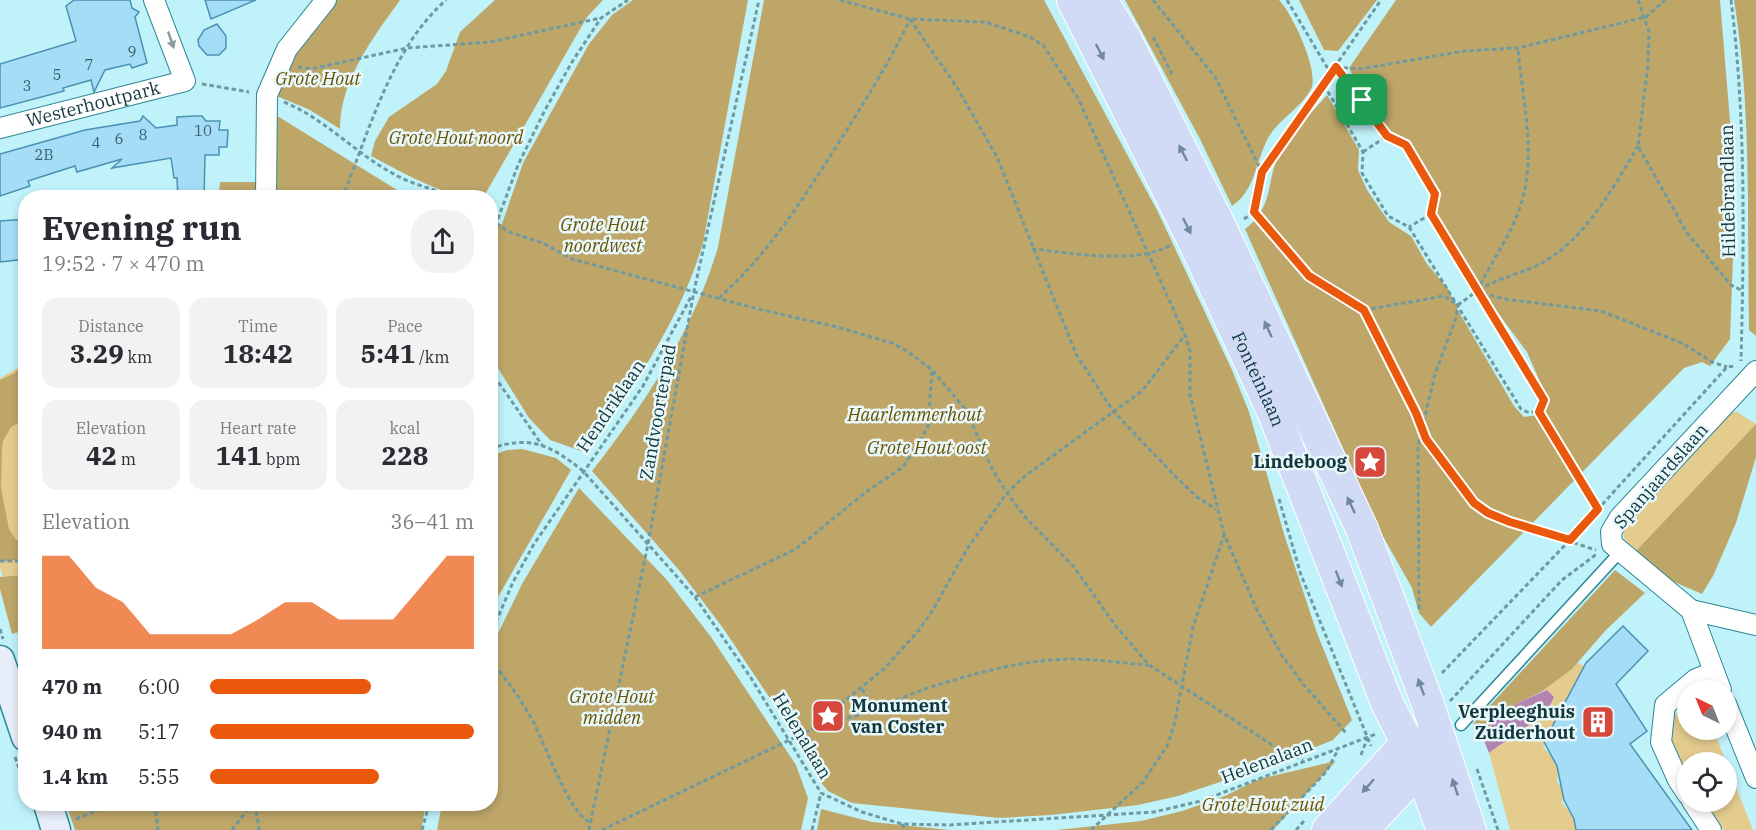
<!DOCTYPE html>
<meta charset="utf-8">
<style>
:root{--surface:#fff;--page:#f2f2f3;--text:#2b2b33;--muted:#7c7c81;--accent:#ea580c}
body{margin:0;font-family:"IBM Plex Serif",serif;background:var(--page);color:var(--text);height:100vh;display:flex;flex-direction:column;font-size:22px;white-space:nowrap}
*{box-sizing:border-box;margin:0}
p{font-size:20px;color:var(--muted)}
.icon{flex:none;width:33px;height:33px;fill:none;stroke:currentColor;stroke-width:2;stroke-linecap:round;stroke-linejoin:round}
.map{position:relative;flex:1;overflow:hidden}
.sheet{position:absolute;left:18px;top:190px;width:480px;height:621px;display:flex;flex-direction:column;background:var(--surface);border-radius:24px;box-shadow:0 3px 9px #0003}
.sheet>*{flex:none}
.needle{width:39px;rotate:317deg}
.buttons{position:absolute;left:1677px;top:680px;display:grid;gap:12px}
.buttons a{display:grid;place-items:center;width:60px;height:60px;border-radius:50%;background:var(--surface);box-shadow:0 3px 9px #0003;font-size:30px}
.pin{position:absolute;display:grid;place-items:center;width:51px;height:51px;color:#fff;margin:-26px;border-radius:12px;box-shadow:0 3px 9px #0006}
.round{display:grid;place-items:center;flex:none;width:63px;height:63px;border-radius:24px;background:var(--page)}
.head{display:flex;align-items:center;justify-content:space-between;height:102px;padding:0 24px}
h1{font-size:33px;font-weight:800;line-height:45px}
.figures{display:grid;grid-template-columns:repeat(3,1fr);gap:9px;height:102px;padding:6px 24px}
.figures div{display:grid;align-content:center;border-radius:15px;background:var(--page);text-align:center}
.figures b{font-size:26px;font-weight:800}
.figures small{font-size:16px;font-weight:400}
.figures p{font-size:16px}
.chart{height:168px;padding:12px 24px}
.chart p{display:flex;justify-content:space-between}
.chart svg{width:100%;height:108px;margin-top:6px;fill:var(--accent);opacity:.7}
ul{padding:0 24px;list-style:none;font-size:20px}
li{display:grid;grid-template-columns:96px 72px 1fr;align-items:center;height:45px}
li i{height:15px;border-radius:8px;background:var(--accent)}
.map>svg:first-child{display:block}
</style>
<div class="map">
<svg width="1756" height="830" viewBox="0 0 1756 830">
<rect width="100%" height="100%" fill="#c0f2fa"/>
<!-- green -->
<path fill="#e4cc8f" d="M25 364V663L0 567V378Z
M1729 412H1737L1756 424 1635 552C1625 542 1620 537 1626 523Z
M1578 663 1584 666 1543 746 1559 767 1557 782 1564 790 1562 803 1577 821 1576 830H1510L1489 753 1538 719 1547 690 1541 692Z
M1687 698 1688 729H1713L1726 762H1688L1687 779 1670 750 1671 722Z
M1726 762 1753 830H1724L1703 801H1726Z"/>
<!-- forest -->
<path fill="#bea669" d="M334 0H400C373 38 340 80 340 129L310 110 272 94 304 39Z
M495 0H603L587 17 576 36 483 198C445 198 406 174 371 156L375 141 389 117 437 84 446 71 460 32Z
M633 0H748L703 243C680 321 633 387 587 453L550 440 529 418 491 357V226L502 224 523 163 589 44 612 15Z
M764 0H1044L1158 212 1232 370 1249 412 1284 534 1317 633 1352 720 1333 740 1306 751 1252 765 1220 782 1178 796 1138 805 1051 815 999 818 852 803 828 791 819 780 810 758 723 628 679 570 592 471C645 404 694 329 718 247Z
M1125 0H1279C1292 13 1320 72 1311 89 1301 108 1278 120 1268 138 1256 161 1255 191 1232 206L1200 139Z
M1299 0H1377L1338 51 1324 50Z
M1396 0H1720L1732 145 1734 231 1730 339 1710 366 1702 362 1684 368 1431 627 1419 613 1412 588 1380 531 1245 229C1274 207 1266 182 1279 154 1289 133 1312 113 1327 95L1359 150 1358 170 1367 190 1389 222 1411 236 1427 264 1448 289 1460 314 1514 406 1524 417 1537 415 1547 398 1527 352 1469 274 1433 211 1436 195 1430 178 1416 167 1407 146 1388 133 1354 91 1360 89 1349 68Z
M1734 0H1756V336L1749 330C1747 220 1752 110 1734 0Z
M274 114 410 198H275Z
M220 182H259V198H219Z
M25 360V419L11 427 3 441 2 451 1 488 9 529 16 540 25 541V559L0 562V380L15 373Z
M1756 424V457L1736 523 1713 576 1702 594 1672 581 1635 552Z
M522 449 556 458 571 470 491 609V456L507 450Z
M579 488 667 580 711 637 796 765 808 798 801 830H437L442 804H490L491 648 522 584Z
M1615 570 1645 593 1606 630 1572 669 1541 692 1518 703 1481 733 1473 724Z
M25 575V630L12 634 0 589V577Z
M1336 761 1273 830H1057L1141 821 1182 811 1225 796 1259 779Z
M66 804H426L421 830H75Z
M821 809 872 822 950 830H817Z"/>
<!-- water -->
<path fill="#b484b1" d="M1547 690 1554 697C1547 718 1507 739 1489 753L1481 733 1518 703Z"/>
<!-- building -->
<path fill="#a5ddf7" stroke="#4992b2" stroke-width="1.5" d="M74 0H130L132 8 139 12 135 17 147 63 132 68 130 64 105 70 94 92 91 80 63 88 64 91 0 108V64L76 41 66 6Z
M205 0H256L211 19Z
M217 24 226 36V48L219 55H207L199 46 198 40 204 30Z
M143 116 156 128 177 125V117L195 116H202L206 121H220L219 130H228L227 147H219V155H205L204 198H178L177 178H174L171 158 112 168 122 159 77 172 75 166 28 181 30 186 0 196V154L85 130 140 121Z
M26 219V259L0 262V221Z
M1623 626 1648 651 1616 684 1647 731 1630 744 1692 830H1576L1574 819 1564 800 1557 766 1544 742 1586 663Z"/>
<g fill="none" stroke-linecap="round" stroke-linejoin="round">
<!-- lane casing -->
<g stroke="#2b8895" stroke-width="13">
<path id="lane" d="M1461 725 1620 552"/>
</g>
<!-- street casing -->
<g stroke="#2b8895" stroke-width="22">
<g id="street">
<path id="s1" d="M0 128 185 81 154 0"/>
<path d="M266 198 267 95 287 49 326 0"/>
<path d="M1756 371 1620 517 1611 532 1612 544 1691 610 1756 625"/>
<path d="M1691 610 1721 690"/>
<path d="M1726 704 1756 778"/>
<path d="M1688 795 1678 780 1661 742 1665 705 1696 679 1714 672"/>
<path d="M1692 801 1711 830"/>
</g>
</g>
<!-- secondary casing -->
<g stroke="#2b8895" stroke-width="31">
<path id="secondary" d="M0 660 26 737
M48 804 56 830"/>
</g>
<!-- primary casing -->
<g stroke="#fff" stroke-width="34">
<g id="primary">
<path id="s2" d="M1073 0 1191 235 1273 411 1387 703 1420 768 1443 830"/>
<path d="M1101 0 1124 37 1222 231 1362 529 1426 699 1470 830"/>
<path d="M1328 830 1407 743H1427"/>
<path d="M1362 830 1433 754"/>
</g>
</g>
<!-- path -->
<path stroke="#6e9aa0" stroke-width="3" stroke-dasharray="4.5 3" stroke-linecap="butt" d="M840 0 910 19 985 22 1030 37 1043 45 1078 98 1185 335 1190 351V395L1224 534 1257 610 1281 654 1304 685 1346 733
M1153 0 1215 77 1262 172
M1287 0 1331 74
M1638 0 1649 32 1648 64 1638 146 1687 233 1731 285 1743 291
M1731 0C1746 119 1744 241 1741 361
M910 19 958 89 997 157 1076 354 1113 411 1177 478 1197 497 1216 509
M1153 37 1172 74
M298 67 311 69 407 48 490 42 601 18
M1336 67 1360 69 1464 51 1518 48 1646 17 1665 0
M1336 68 1387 136
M202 84 249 92
M1324 85 1363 152 1362 173 1388 216 1409 227 1521 409 1527 412H1539L1598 509
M284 102C325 119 354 152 392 173 412 185 435 189 457 198
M1363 152 1387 136 1406 145 1435 194 1431 214 1409 227
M342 198C370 130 390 50 446 0
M1254 212 1309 276 1364 310 1416 413 1426 439 1474 503 1488 513 1510 522 1596 550
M1431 214 1543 400 1539 412
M490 219 509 232 543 243 572 259 758 309 837 327 892 343 907 351 932 370 966 410 991 467 1007 493 1026 518 1074 567 1115 625 1149 665 1277 748 1303 760
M1244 219 1254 212 1262 172 1381 0
M490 240 518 165 545 110 572 62 601 18 628 0
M1032 249C1071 253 1136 265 1171 245
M1479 290C1500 277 1518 275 1538 265 1584 242 1613 188 1638 146
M1477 291C1491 262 1512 234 1521 204 1537 153 1522 100 1518 48
M719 298C764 258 797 208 829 158 858 112 887 68 910 19
M1364 310 1444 296 1458 305 1477 291 1504 299 1601 311 1684 344 1712 362 1727 367
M490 370 542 445
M490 449C530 434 552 446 583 471L695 597 751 678 821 793 862 812 902 824 948 825 1154 812 1201 801 1376 734
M1279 499 1301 575 1371 746
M0 561H26
M695 597 796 549 866 492 903 467 928 427 932 370
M1419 609 1418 446 1435 374 1456 318 1458 307
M0 629 3 639
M490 636 513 582 534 544 643 386 692 295
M490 659C506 679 521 699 533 721 544 742 570 815 590 822
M1442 673 1570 540 1727 367 1736 366
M862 689 874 711
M1450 701 1562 580 1598 553
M827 722 843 702 885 668 918 631 931 613 967 549 1007 493 1025 476 1142 391 1185 335
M1361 755 1367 739
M15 757 26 788
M1477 769 1498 830
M155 804 158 830
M255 804 259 830
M76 819 113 804
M902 824 905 830
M232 830 252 804
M422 830 429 804
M589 830 648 544 694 291 759 0
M602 830 827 722C867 717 894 699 931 687 975 673 1023 660 1070 659 1095 659 1122 663 1148 665
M812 830 821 793
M1091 830 1143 782 1167 746 1174 726 1193 627 1224 535
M1271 830 1326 772 1338 750
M1296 830 1304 821"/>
<!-- lane -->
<use href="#lane" stroke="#fff" stroke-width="10"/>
<!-- street -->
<use href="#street" stroke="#fff" stroke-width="20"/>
<!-- secondary -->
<use href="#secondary" stroke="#e8edfa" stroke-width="28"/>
<!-- primary -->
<use href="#primary" stroke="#d1dbf5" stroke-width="32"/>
</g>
<!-- one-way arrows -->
<defs><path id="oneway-solid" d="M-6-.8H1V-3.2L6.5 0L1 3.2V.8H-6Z" transform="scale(1.5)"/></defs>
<use fill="#889b9e" href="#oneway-solid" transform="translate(171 40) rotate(71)"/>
<g fill="#718998">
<use href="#oneway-solid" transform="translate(1100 52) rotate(63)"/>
<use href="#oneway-solid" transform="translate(1183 153) rotate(-117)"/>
<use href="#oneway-solid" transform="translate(1187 226) rotate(64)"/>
<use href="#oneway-solid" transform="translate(1268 329) rotate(-115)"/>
<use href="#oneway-solid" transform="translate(1351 505) rotate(-115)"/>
<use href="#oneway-solid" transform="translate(1339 579) rotate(69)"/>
<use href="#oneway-solid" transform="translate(1421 687) rotate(-110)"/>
<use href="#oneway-solid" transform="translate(1368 786) rotate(132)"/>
<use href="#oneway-solid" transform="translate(1455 787) rotate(-109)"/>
</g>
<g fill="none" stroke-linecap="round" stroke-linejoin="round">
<!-- route casing -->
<g stroke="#fff" stroke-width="12">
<path id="route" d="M1336 67 1387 136 1406 145 1435 194 1431 214 1544 400 1539 412 1598 509 1570 540 1510 522 1488 513 1474 503 1426 439 1416 413 1364 310 1309 276 1254 212 1262 172Z"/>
</g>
<!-- route -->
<use href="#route" stroke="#ea580c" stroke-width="8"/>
</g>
<!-- icons -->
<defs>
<g id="sight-square" transform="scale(1.725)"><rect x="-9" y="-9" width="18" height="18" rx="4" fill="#d6483b" stroke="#e8f8fb"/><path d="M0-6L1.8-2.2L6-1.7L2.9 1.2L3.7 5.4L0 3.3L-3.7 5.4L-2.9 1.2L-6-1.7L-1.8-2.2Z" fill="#fff"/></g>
<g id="building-square" transform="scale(1.725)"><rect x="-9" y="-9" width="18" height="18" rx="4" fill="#d6483b" stroke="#e8f8fb"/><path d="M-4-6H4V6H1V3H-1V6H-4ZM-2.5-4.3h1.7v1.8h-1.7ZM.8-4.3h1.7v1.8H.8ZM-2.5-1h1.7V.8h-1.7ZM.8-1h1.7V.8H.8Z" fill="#fff"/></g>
</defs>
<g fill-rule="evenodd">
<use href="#sight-square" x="1370" y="462"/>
<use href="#sight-square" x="828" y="716"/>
<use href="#building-square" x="1598" y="722"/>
</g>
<g text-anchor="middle" stroke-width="5" stroke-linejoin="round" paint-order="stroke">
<!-- number labels -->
<g font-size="15" fill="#36606b">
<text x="132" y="57">9</text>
<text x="89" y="70">7</text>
<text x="57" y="80">5</text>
<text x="27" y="91">3</text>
<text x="203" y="136">10</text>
<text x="143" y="140">8</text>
<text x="119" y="144">6</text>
<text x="96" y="148">4</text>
<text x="44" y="160">2B</text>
</g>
<!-- park labels -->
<g font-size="18" font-style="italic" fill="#6a5200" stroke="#e8f8fb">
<text x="318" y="85">Grote Hout</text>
<text x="456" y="144">Grote Hout noord</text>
<text x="603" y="231">Grote Hout<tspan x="603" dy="21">noordwest</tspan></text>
<text x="915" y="421">Haarlemmerhout</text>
<text x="927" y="454">Grote Hout oost</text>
<text x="612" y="703">Grote Hout<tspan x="612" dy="21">midden</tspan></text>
<text x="1263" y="811">Grote Hout zuid</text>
</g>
<!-- street labels -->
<g font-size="18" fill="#11373c" stroke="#e8f8fb">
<text dy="6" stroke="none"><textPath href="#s1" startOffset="96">Westerhoutpark</textPath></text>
<text transform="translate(1728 191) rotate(-91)" y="6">Hildebrandlaan</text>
<text dy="6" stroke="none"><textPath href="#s2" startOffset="422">Fonteinlaan</textPath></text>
<text transform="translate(611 406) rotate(-56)" y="6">Hendriklaan</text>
<text transform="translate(658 412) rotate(-80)" y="6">Zandvoorterpad</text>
<text transform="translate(1661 476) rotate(-49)" y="6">Spanjaardslaan</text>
<text transform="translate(802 736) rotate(59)" y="6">Helenalaan</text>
<text transform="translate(1267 761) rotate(-21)" y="6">Helenalaan</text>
</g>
<!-- poi labels -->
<g font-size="18" font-weight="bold" fill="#11373c" stroke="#e8f8fb" text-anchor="end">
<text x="1347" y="468">Lindeboog</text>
<text x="851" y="712" text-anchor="start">Monument<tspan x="851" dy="21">van Coster</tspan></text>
<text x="1575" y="718">Verpleeghuis<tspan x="1575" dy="21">Zuiderhout</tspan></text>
</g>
</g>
</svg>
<div class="buttons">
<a><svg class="needle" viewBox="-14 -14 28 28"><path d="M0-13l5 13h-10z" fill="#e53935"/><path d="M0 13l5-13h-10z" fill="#7c7c81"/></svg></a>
<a><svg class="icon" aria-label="locate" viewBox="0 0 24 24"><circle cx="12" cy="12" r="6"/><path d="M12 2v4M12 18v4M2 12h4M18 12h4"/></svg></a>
</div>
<div class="pin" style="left:1362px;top:100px;background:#1e9e55"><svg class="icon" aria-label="arrive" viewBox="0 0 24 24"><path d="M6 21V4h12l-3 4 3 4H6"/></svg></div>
<section class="sheet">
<div class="head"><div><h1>Evening run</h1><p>19:52 · 7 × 470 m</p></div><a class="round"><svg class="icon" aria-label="share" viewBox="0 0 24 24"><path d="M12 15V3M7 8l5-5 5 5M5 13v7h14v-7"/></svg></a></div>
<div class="figures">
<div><p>Distance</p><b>3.29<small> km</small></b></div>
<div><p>Time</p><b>18:42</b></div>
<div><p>Pace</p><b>5:41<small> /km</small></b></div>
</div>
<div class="figures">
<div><p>Elevation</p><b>42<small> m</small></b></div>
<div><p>Heart rate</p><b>141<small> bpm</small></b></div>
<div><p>kcal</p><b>228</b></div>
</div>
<div class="chart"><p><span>Elevation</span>36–41 m</p>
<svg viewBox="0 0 160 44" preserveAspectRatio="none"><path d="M0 44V6L10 6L20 19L30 25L40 38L50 38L60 38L70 38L80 32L90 25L100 25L110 32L120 32L130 32L140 19L150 6L160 6V44z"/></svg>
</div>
<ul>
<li><b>470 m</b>6:00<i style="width:61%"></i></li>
<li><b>940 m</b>5:17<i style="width:100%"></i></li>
<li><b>1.4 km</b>5:55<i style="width:64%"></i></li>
</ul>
</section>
</div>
